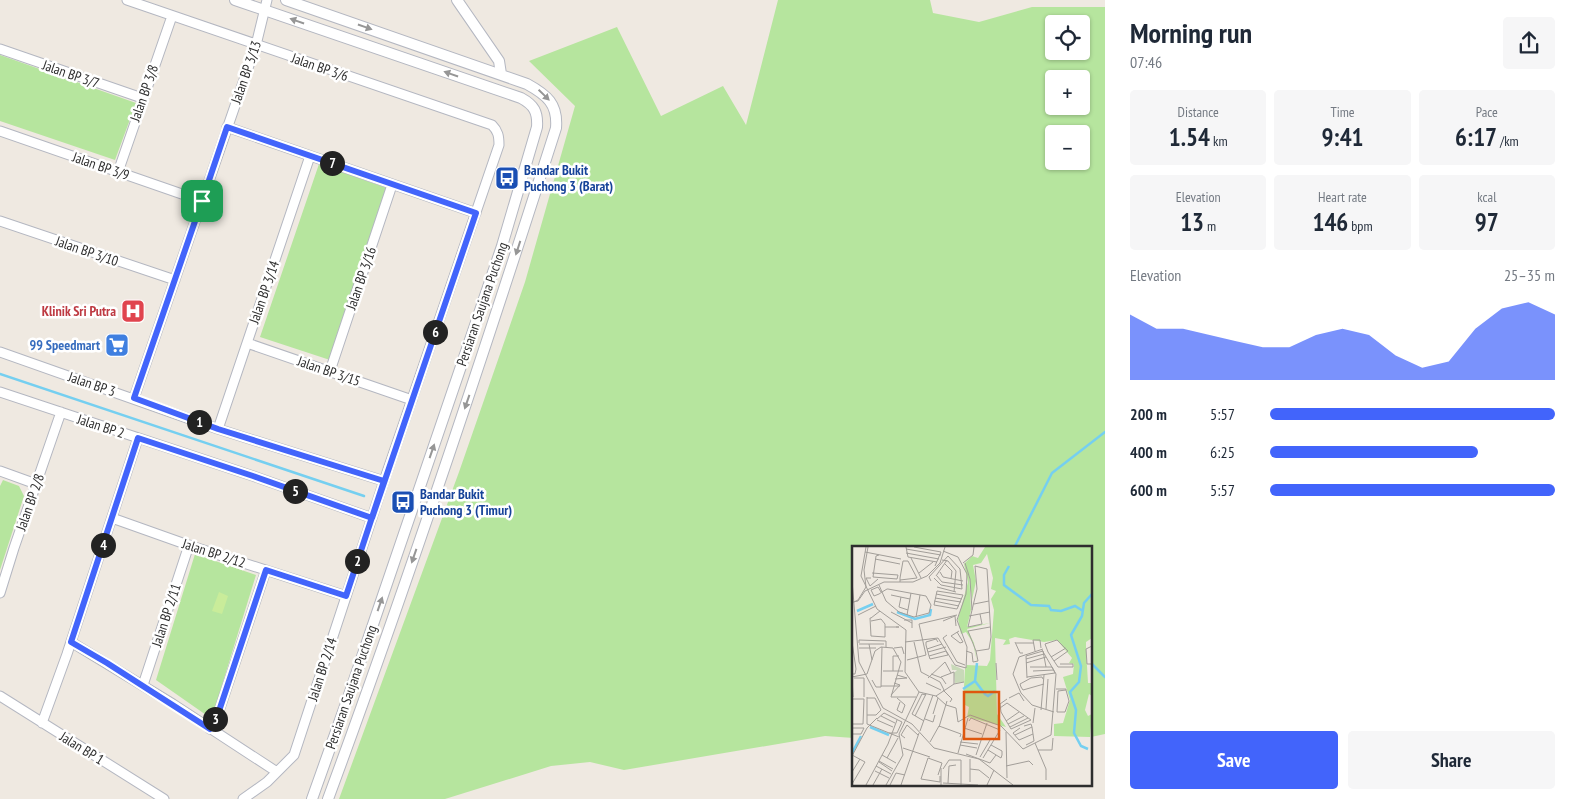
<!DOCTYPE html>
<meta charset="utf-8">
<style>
:root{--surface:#fff;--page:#f6f6f7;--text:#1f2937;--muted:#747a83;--accent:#4264fb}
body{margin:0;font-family:"PT Sans Narrow",sans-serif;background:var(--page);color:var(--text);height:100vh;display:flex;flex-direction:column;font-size:19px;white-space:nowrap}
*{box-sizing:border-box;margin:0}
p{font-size:16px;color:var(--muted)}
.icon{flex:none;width:28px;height:28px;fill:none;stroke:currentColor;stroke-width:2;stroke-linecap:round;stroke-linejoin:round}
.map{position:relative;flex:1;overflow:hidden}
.details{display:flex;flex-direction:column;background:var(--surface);width:475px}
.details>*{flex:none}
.buttons{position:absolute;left:1045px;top:15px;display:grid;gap:10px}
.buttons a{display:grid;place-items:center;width:45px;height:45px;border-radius:5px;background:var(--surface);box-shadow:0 1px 4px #0004;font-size:25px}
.pin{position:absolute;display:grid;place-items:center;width:42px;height:42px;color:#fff;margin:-21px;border-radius:10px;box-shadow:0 2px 8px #0006}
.km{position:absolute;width:25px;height:25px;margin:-12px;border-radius:50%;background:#222;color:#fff;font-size:14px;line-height:25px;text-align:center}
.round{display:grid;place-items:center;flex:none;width:52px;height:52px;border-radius:5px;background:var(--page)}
.overview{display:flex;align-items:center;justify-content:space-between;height:85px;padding:0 25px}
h1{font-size:28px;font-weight:700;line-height:38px}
.stats{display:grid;grid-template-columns:repeat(3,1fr);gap:8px;height:85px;padding:5px 25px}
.stats div{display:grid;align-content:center;border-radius:5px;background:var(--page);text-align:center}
.stats b{font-size:25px;font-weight:700}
.stats small{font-size:14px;font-weight:400}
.stats p{font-size:14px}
.chart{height:140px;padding:10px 25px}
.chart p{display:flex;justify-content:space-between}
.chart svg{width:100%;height:90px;margin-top:5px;fill:var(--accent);opacity:.7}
.primary-button{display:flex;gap:10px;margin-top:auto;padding:10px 25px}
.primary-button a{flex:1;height:58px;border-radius:5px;background:var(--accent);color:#fff;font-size:20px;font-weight:700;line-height:58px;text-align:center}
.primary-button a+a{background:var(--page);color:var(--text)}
ul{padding:0 25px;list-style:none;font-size:16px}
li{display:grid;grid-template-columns:80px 60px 1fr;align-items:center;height:38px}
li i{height:12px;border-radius:6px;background:var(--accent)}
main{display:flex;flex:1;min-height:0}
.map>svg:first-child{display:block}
</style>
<main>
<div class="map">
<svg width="1105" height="799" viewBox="0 0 1105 799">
<rect width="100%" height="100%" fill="#efe9e1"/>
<!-- green -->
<path fill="#b6e59e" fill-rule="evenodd" d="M778 0H930L933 13 979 22 1032 7H1105V734L1091 737V548H854V738L825 736 624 770 590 762 551 766 445 799H339L459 472 525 282 575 106 529 61 617 27 661 116 723 86 746 125ZM1054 24H1081V51H1054ZM1054 79H1081V106H1054ZM1054 134H1081V161H1054Z
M0 55 136 103 115 160 0 121Z
M319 164 387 188 330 360 260 337Z
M3 480 19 486 24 496 0 570V486Z
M195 554 256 575 214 711 209 717 156 680Z"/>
<!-- pitch -->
<path fill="#c9ec9a" d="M219 592 228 596 222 614 212 611Z"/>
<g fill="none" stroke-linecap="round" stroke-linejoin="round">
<!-- stream -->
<path stroke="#75cff0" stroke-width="2.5" d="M0 374 364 496
M1014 548 1052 473 1105 432
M1091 663 1105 677"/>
<!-- minor casing -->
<g stroke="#b4b7c1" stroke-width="11">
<path id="minor" d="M127 0 492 125C498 131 499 136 499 145L384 481 294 755 267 782 243 799
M0 49 142 98
M227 127 476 213
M0 131 202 201
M118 172 172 16
M0 221 175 280
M247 343 412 400
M0 352 218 429 384 481
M330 371 392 185
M0 392 253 476 372 518
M134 398 256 45 267 0
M218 429 310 156
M0 471 36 484
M112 518 188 545 346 596
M0 593 14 548 61 412
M71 642 173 704 277 772
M143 685 189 545
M0 696 164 799
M42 723 67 654 138 438
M210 729 219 711 266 570"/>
</g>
<!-- tertiary casing -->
<g stroke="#b4b7c1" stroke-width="12">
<path id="tertiary" d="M235 0 521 98C534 105 538 112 537 127L502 246 350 692 312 799
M286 0 527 84C547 95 558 104 556 128 484 353 410 577 328 799
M457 0 499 61 501 74"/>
</g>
<!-- minor -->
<use href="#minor" stroke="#fff" stroke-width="9"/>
<!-- tertiary -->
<use href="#tertiary" stroke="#fff" stroke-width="10"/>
</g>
<!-- one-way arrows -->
<defs><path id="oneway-solid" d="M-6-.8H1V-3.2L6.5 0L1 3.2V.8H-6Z" transform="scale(1.25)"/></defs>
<g fill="#969696">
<use href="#oneway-solid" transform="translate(297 21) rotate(-161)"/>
<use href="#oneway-solid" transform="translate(365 27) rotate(19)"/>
<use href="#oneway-solid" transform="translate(451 74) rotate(-161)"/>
<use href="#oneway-solid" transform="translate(544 95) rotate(44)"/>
<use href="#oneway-solid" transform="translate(518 248) rotate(108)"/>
<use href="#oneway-solid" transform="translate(467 402) rotate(109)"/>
<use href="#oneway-solid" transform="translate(432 451) rotate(-71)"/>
<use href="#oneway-solid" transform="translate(414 556) rotate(109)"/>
<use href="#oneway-solid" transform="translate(380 604) rotate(-71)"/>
</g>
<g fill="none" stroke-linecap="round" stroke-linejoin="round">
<!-- route casing -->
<g stroke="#fff" stroke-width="10">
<path id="route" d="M202 201 134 398 218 429 384 481 346 596 266 570 219 711 210 729 107 663 71 642 138 438 253 476 372 518 476 213 227 127 202 201"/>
</g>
<!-- route -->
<use href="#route" stroke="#4264fb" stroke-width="6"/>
</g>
<!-- icons -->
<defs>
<g id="bus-square" transform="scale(1.25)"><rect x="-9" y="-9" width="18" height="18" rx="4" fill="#1a4fb4" stroke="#fff"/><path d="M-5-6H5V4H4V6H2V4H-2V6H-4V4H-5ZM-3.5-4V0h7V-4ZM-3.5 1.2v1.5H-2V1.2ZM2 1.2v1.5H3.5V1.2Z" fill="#fff"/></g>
<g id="hospital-square" transform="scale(1.25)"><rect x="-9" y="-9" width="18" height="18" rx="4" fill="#e0444e" stroke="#fff"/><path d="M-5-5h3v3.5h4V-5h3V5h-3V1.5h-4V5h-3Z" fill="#fff"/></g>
<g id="supermarket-square" transform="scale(1.25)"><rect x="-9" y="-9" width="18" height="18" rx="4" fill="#3f7fe0" stroke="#fff"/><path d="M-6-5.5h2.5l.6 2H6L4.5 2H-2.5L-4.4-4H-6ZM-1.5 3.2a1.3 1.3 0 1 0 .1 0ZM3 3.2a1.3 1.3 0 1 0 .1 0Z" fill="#fff"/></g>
</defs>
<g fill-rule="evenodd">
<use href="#bus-square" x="507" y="178"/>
<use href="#hospital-square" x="133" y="311"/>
<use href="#supermarket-square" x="117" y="345"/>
<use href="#bus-square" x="403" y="502"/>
</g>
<g text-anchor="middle" stroke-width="5" stroke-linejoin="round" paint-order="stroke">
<!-- street labels -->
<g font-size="14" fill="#2e2e2e" stroke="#fff">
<text transform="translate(320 67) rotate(19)" y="5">Jalan BP 3/6</text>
<text transform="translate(246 72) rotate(-71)" y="5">Jalan BP 3/13</text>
<text transform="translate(71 74) rotate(19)" y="5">Jalan BP 3/7</text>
<text transform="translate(144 93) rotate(-71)" y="5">Jalan BP 3/8</text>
<text transform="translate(101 166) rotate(19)" y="5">Jalan BP 3/9</text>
<text transform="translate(87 251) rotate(19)" y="5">Jalan BP 3/10</text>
<text transform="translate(361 278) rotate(-71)" y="5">Jalan BP 3/16</text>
<text transform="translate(264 292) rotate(-71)" y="5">Jalan BP 3/14</text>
<text transform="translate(482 304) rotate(-71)" y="5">Persiaran Saujana Puchong</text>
<text transform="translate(329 371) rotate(19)" y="5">Jalan BP 3/15</text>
<text transform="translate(92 384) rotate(19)" y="5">Jalan BP 3</text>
<text transform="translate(101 426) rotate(18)" y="5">Jalan BP 2</text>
<text transform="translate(30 502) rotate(-71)" y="5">Jalan BP 2/8</text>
<text transform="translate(214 553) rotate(18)" y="5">Jalan BP 2/12</text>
<text transform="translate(166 615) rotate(-72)" y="5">Jalan BP 2/11</text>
<text transform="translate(322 669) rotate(-72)" y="5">Jalan BP 2/14</text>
<text transform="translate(351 687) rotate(-71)" y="5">Persiaran Saujana Puchong</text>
<text transform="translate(82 748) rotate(32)" y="5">Jalan BP 1</text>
</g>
<!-- transit labels -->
<g font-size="14" font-weight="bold" fill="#164399" stroke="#fff" text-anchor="start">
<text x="524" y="175">Bandar Bukit<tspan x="524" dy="16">Puchong 3 (Barat)</tspan></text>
<text x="420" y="499">Bandar Bukit<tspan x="420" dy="16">Puchong 3 (Timur)</tspan></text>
</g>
<!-- health labels -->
<g font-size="14" font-weight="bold" fill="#be3a42" stroke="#fff" text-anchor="end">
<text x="116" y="316">Klinik Sri Putra</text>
</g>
<!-- shop labels -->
<g font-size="14" font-weight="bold" fill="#366cbe" stroke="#fff" text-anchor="end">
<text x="100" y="350">99 Speedmart</text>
</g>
</g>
<!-- overview -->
<g transform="translate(852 546)">
<rect width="240" height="240" fill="#efe9e1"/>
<path d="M133 1H240V92L234 96V103L236 137H240V150L237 148 233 164 236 170 240 168 238 191 202 190V178L211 177 218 154 211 131 221 128 222 118 217 117 220 112 205 94 192 96 163 91 157 93 158 98 151 99 154 94 143 92 145 168 154 181 115 171 117 161 111 158 113 123 115 119 135 120 138 114 142 64 139 53 144 45 139 43 141 32 135 8 129 17 121 19 124 35 120 54 117 28 119 64 115 81 138 77 115 83 122 97 125 116 121 97 114 86 109 88 106 73 116 36 112 18 120 10 126 12Z" fill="#b6e59e"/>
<path d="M99 118 112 124V136L103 137 102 127 105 124H100Z" fill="#c8d9b8"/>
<path fill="none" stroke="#75cff0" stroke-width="2.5" d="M157 20 152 29V39L179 59 197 60 199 64 209 65 223 60 231 65M5 65 21 58M45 66 63 73 78 69 79 63M123 135 133 148 136 150 143 145M111 143 123 135 125 117M18 181 37 189M236 203 229 200 222 187 224 164 218 146 227 136 229 120 219 89 230 70 232 57 240 48M0 207 9 190"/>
<path fill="none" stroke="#a29e99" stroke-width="1" d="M14 1 9 30 25 63 54 84 53 126 67 146 47 188 51 209 34 239M54 1 56 11 85 16M62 1 89 6 83 20M54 3 89 9M13 6 49 13M54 7 87 13M27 9 24 10 21 31 45 33 46 29M59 12 69 32M23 13 48 18M90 14 96 15 104 25 102 46M111 17 121 9 122 1M113 17 118 33 120 64M93 18 100 25 99 33M88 26 91 31 111 35M20 27 46 29M67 27 81 16M84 30 95 14M85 30 90 36 111 39M19 32H14L18 40 26 33M0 35 7 116 31 162 60 178 82 202 127 213 161 239M79 35 77 31 96 10 108 23 110 43 89 39 82 32M48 36V32L51 15H56L65 32 48 34M27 39 30 46 34 55 47 66 62 71 77 67 79 59 74 50 36 43H35L30 46 27 48 22 50 19 44 26 41 29 46M85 41 104 46M85 45 111 49 105 63 82 59ZM84 48 110 53M39 49 58 53M49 51 47 61 56 64M83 52 109 56M82 55 107 60M0 56 6 55 13 45 32 36H61L75 30 88 17 93 1M0 57 6 54 14 41 12 24 16 1M122 58 137 55M39 66 60 77M6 69 24 60M55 69 59 47M117 70 138 66M64 71 68 49M52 74H60V82M19 75 29 73 33 78V91L19 90 18 72H19L28 65M91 75 103 70 104 80M33 81H47H44M105 86 111 96 108 97 99 90 107 85M95 89 91 92 105 116 113 119M0 96 4 123 3 128H0M53 96 86 92 103 119 114 122 115 101 105 74 114 48 115 28 106 11 91 5M62 96 69 126 88 136 92 144M163 96 168 107H171M7 97V94L34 95V101M164 97H182M7 98H32M17 98 20 114M240 100 234 103 235 118H240M7 102H24M42 102 50 101 52 108M75 103 90 98M191 103 167 111 161 128 169 147 180 159 202 166M114 105 120 107 121 116M124 105 137 103 139 91 135 23 123 20 125 43 116 81 130 78 128 68M183 105 181 94H188L189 102M76 106 94 101M77 110 94 105 96 109 78 113 77 110 74 99V96L84 93 86 96M199 111 214 102M174 113 192 108M55 114 74 109 67 78 105 69M202 115 216 105 205 94 193 98 196 106 206 121H221V118H208M121 116 126 115 124 105 116 85 138 81M144 117 145 134M174 117 194 111M31 125H51M41 125V110H47M181 125 202 124M15 128 23 105 29 101 41 102 49 116 39 151H64M79 128 90 132 94 138M0 131 1 151M0 131 15 128M89 131 102 126V138M175 131 203 127 200 121H178M2 132H12V151M76 132 93 116 99 127M175 132 174 110 191 105 194 121M43 133 55 132 45 129M20 134 24 141H29L30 101M74 137 89 144M29 140H48M169 141 168 138 179 132 190 131 191 133M169 141 171 144 192 138M204 143H214V144L217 155 213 166H205L206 145 214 144M91 144 100 153 98 156M67 146 84 150 94 159 104 162 106 176 118 169 149 180 171 203 199 189 204 128 190 104M39 149 48 139 42 137M84 150 102 138 112 136M15 151V178L47 191M45 152 53 159 50 167 45 164 48 156M157 152 167 147 172 155M0 153H12L11 178H0M155 153 148 158 149 166 159 183 179 174M148 162 155 157 179 174M194 163 196 133M189 164 192 129M81 168 86 152M15 169H24L29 164 23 152H15M29 170 43 177M63 170 74 148M25 173 32 167 50 176 45 187H37M73 173 81 176 83 169M25 174 41 181M72 175 60 168 70 148 74 149M117 175 119 172 148 184 131 212M154 175 167 166M181 177 183 162M156 178 172 170M172 180 179 178 180 181 182 195 174 199M87 181 95 155M158 181 176 172M0 182H12L9 188H0M112 182 130 188M168 182 161 187 167 194 181 188M68 185 81 149M154 186 155 232M163 189 180 181M53 192 49 189 55 179 66 189M78 196 87 180 109 188 108 191M108 196 126 198M183 197 194 223V234M108 199 125 202M51 202 78 211M136 204 149 212 150 209V205L139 199M186 204H200L201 192M106 207 116 172M114 208 138 217 144 209M30 209 44 217M124 209 135 177M0 210 15 182 25 172M128 211 138 194M35 212 46 192M27 215 41 223M27 216 40 225M24 220 39 228M154 220 177 215 181 219M91 223 97 214H109V239M118 223 127 224 137 232M23 225 37 232M0 226 8 213M86 229 90 217 76 212 69 233 88 236V230M118 236V213M91 237 126 239M96 237 97 220 104 219M0 238 13 216 0 209M14 239 36 198 45 174M21 239 30 223M38 239 44 227 53 229M49 239 67 187M89 239V222M135 239 142 224"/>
<path fill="#df570e" fill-opacity="0.15" stroke="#df570e" stroke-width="2.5" d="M112 146H147V193H112Z"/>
<rect width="240" height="240" fill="none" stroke="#2e2e2e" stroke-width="2.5"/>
</g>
</svg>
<div class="buttons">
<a><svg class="icon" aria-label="locate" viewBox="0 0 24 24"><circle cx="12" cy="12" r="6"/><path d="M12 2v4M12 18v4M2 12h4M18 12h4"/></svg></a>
<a>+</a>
<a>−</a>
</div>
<div class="pin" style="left:202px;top:201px;background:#1e9e55"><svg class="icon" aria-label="arrive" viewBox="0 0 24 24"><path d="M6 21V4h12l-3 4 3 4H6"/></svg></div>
<b class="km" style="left:199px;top:422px">1</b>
<b class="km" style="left:357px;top:561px">2</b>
<b class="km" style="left:215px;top:719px">3</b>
<b class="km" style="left:103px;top:545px">4</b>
<b class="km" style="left:295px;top:491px">5</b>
<b class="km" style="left:435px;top:332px">6</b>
<b class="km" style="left:332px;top:163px">7</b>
</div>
<section class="details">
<div class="overview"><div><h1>Morning run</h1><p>07:46</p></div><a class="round"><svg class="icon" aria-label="share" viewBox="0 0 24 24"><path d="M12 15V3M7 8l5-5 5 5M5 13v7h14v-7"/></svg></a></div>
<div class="stats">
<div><p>Distance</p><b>1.54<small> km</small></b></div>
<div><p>Time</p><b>9:41</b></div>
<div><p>Pace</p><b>6:17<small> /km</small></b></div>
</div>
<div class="stats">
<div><p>Elevation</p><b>13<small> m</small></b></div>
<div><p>Heart rate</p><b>146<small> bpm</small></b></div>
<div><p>kcal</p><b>97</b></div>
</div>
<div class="chart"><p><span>Elevation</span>25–35 m</p>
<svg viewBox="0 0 160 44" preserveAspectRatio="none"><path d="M0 44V12L10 19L20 19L30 22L40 25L50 28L60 28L70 22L80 19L90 22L100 32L110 38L120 35L130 19L140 9L150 6L160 12V44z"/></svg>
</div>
<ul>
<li><b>200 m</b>5:57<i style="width:100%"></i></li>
<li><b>400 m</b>6:25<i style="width:73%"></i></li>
<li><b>600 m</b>5:57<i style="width:100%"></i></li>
</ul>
<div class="primary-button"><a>Save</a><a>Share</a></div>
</section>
</main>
